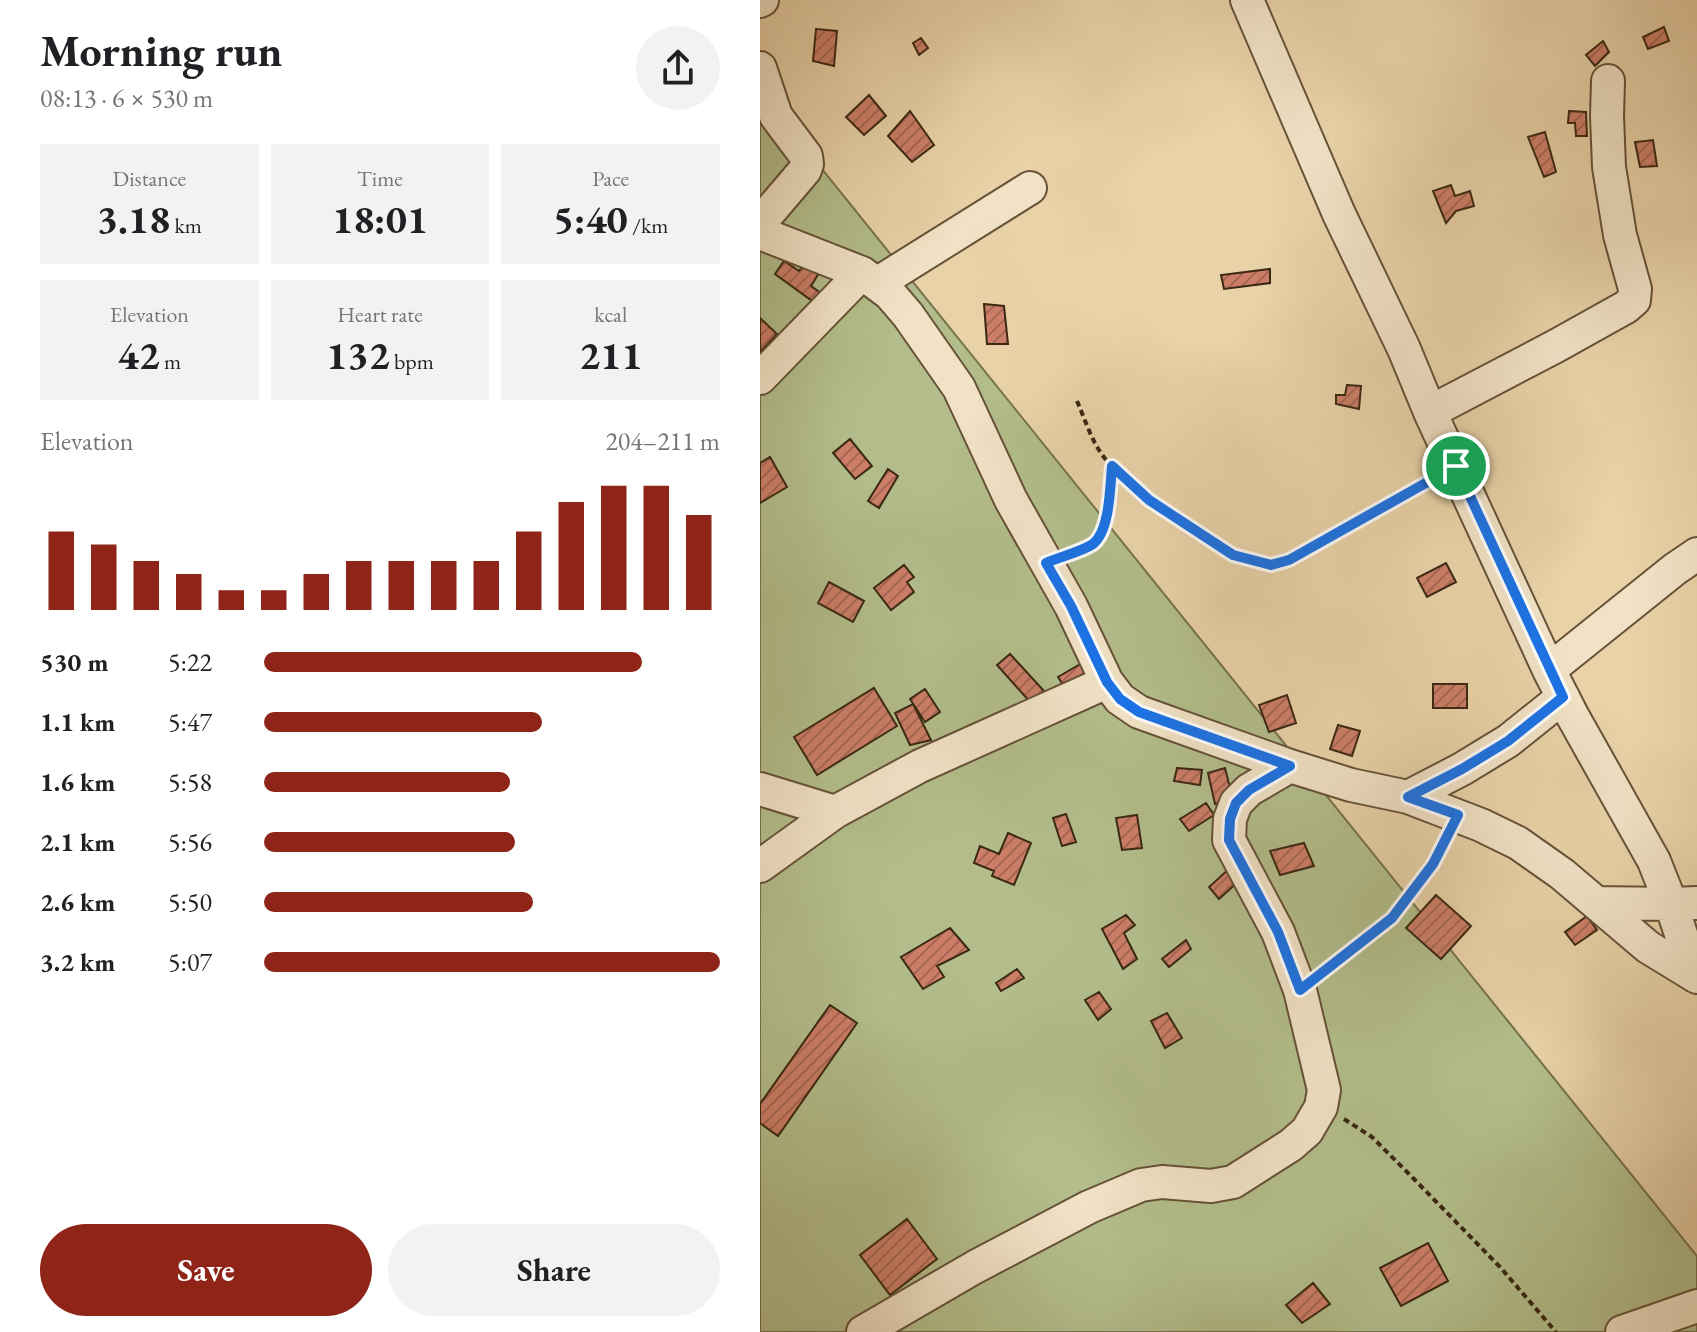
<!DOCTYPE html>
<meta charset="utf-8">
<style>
:root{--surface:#fff;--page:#f2f2f2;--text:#202124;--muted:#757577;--accent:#8f2418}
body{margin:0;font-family:"EB Garamond",serif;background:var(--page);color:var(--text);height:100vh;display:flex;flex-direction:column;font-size:30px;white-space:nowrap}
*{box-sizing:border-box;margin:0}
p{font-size:26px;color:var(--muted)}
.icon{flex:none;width:44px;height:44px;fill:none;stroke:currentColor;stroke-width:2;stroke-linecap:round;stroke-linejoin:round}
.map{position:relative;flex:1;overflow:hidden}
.side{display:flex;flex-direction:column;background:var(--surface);width:760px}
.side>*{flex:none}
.pin{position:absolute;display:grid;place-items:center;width:68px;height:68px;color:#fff;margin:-34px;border:4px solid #fff;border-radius:50%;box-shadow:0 2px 8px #0007}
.round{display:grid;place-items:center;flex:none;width:84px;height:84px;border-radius:42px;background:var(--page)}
.summary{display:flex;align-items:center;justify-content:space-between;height:136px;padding:0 40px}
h1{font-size:44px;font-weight:700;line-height:60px}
.figures{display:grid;grid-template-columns:repeat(3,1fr);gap:12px;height:136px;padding:8px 40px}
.figures div{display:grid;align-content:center;border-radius:0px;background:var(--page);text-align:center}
.figures b{font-size:40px;font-weight:700}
.figures small{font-size:22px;font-weight:400}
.figures p{font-size:22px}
.chart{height:224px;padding:16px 40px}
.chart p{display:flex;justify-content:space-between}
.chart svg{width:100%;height:144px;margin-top:8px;stroke:var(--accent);stroke-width:6}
.primary-button{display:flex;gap:16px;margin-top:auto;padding:16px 40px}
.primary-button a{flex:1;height:92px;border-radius:48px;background:var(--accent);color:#fff;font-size:32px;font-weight:700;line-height:92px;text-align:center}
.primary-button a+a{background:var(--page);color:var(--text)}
ul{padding:0 40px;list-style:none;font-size:26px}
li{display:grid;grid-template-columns:128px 96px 1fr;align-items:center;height:60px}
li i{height:20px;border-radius:10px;background:var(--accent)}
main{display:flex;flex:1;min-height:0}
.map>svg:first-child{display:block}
</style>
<main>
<section class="side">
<div class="summary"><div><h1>Morning run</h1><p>08:13 · 6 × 530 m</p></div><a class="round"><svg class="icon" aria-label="share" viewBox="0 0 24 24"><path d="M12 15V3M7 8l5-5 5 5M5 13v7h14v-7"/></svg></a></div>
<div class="figures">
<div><p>Distance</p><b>3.18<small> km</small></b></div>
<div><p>Time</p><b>18:01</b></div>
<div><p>Pace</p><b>5:40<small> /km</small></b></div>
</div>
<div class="figures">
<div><p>Elevation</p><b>42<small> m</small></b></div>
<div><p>Heart rate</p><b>132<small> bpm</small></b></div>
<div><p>kcal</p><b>211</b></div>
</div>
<div class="chart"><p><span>Elevation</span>204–211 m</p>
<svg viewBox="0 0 160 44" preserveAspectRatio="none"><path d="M5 44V20M15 44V24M25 44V29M35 44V33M45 44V38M55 44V38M65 44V33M75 44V29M85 44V29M95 44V29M105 44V29M115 44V20M125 44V11M135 44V6M145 44V6M155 44V15"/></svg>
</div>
<ul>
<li><b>530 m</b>5:22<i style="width:83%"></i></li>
<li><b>1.1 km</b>5:47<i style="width:61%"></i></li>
<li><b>1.6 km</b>5:58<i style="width:54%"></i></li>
<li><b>2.1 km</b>5:56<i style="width:55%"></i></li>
<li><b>2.6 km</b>5:50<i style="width:59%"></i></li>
<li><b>3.2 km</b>5:07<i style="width:100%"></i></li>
</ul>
<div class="primary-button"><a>Save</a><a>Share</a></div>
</section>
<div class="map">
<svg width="937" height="1332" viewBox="0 0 937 1332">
<defs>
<pattern id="building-hatch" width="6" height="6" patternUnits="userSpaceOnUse" patternTransform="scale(2)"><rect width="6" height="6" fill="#cc7e68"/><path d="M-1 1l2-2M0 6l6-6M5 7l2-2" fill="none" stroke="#a76754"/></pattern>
</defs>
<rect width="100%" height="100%" fill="#e9d2a8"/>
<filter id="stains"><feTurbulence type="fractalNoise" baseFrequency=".0025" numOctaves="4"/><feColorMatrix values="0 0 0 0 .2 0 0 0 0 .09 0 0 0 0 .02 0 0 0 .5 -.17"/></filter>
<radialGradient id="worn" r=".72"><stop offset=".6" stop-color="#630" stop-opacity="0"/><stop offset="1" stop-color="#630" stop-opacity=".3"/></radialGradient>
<!-- grass -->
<path fill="#b2bd8b" stroke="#76724e" stroke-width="2" d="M0 92 937 1256V1332H0Z"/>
<!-- building -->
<path fill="url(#building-hatch)" stroke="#3a2812" stroke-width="2" d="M904 27 909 41 888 49 883 37Z
M56 29 77 31 74 66 53 61Z
M161 38 168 48 159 55 153 43Z
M843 41 849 52 835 66 826 55Z
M109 95 126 116 104 135 86 117Z
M150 111 174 145 152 162 128 136Z
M809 111 826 112 827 136H816L815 123H808Z
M785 132 796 172 784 177 768 137Z
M893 140 897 166 880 167 875 142Z
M691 185 695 196 710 191 714 206 696 211 686 223 673 191Z
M24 261 39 271 45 263 59 273 51 286 62 294 55 303 15 274Z
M510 269V283L464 289 461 275Z
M224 304 244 306 248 344H227Z
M0 318 17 334 0 352Z
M587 385 601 386 599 409 576 404V395H585Z
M90 439 112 466 95 479 73 453Z
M10 457 27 487 0 503V463Z
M128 469 138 476 119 508 108 501Z
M686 563 696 582 667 597 657 578Z
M144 565 154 577 147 582 154 592 131 610 114 588Z
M69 582 104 601 93 622 58 603Z
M250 654 284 691 271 703 237 665Z
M322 663 330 677 307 691 298 677Z
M673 684H707V708H673Z
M114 688 137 726 57 775 34 737Z
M165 689 180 712 165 722 150 699Z
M527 695 536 723 509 732 499 705Z
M153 704 171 740 150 745 135 713Z
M578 725 600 731 592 756 570 749Z
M417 768 442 770 440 785 414 781Z
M465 768 473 800 455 804 448 773Z
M446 803 454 815 429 831 420 819Z
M306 814 316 842 302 846 293 818Z
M377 815 382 848 362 850 356 818Z
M248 833 271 843 254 885 232 876 234 871 214 863 220 846 239 854Z
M544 843 554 866 520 875 510 851Z
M470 868 480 880 459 899 449 887Z
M676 895 711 926 681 959 646 928Z
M366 915 375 925 364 933 377 959 363 969 342 929Z
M827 916 837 930 815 945 805 932Z
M190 928 209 950 177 966 184 977 163 989 141 957Z
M426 940 431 949 409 967 402 959Z
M257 969 264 978 241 991 236 983Z
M339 992 351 1009 338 1020 325 1000Z
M70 1005 97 1023 18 1136 0 1123V1104Z
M407 1013 422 1038 405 1048 391 1021Z
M147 1219 177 1259 130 1295 100 1255Z
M668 1243 688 1281 641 1306 620 1268Z
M553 1283 570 1304 542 1323 526 1305Z"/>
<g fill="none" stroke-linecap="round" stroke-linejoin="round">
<!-- minor casing -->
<g stroke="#665238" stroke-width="36">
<path id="minor" d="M487 0 579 214 644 349 670 412 789 670 812 715 894 861 911 904 935 976
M0 1 2 0
M0 68 16 116 46 156 47 164 45 170 0 223
M0 233 102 273 130 294 148 315 199 388 251 500 311 606 347 682 360 699 379 712 530 766 591 785 648 797 721 825 758 843 802 874 888 947 937 977
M118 283 270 188
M0 378 102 273
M670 412 796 346 866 307 874 300 875 289 860 235 849 167 847 116 848 81
M789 670 915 569 937 554
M0 789 75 812
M648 797 702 769 748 741 803 697
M0 866 75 812 160 766 347 682
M838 903 911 904 937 903
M103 1332 215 1267 329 1207 381 1185 402 1182 451 1186 473 1182 531 1145 547 1131 561 1107 564 1090 540 990 518 932 469 840 470 819 476 803 489 790 530 766
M862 1332 937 1306"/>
</g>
<!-- path -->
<path stroke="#3a2812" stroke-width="4" stroke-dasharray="6 4" stroke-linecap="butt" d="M317 401C325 419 331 440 343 456 366 487 474 567 511 565 517 565 524 562 529 560L673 479
M310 553 332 544 344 529 352 466
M561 975 632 918 673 864 686 839
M584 1119 612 1137 654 1179 740 1267 796 1332"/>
<!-- minor -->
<use href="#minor" stroke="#f1e2c6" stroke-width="32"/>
</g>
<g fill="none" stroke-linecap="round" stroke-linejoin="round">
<!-- route casing -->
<g stroke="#fff" stroke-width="16">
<path id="route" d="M352 466 389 500 473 555 511 565 529 560 696 466 803 697 748 741 702 769 648 797 698 815 673 864 632 918 540 990 518 932 469 840 470 819 476 803 489 790 530 766 379 712 360 699 347 682 311 606 286 563C299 557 321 552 333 544 350 531 350 487 352 466Z"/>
</g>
<!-- route -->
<use href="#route" stroke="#1a73e8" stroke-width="10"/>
</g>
<rect width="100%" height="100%" filter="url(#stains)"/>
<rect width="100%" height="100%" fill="url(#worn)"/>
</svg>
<div class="pin" style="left:696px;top:466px;background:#1e9e55"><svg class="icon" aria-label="arrive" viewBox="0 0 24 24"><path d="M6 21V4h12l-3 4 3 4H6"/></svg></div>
</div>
</main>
